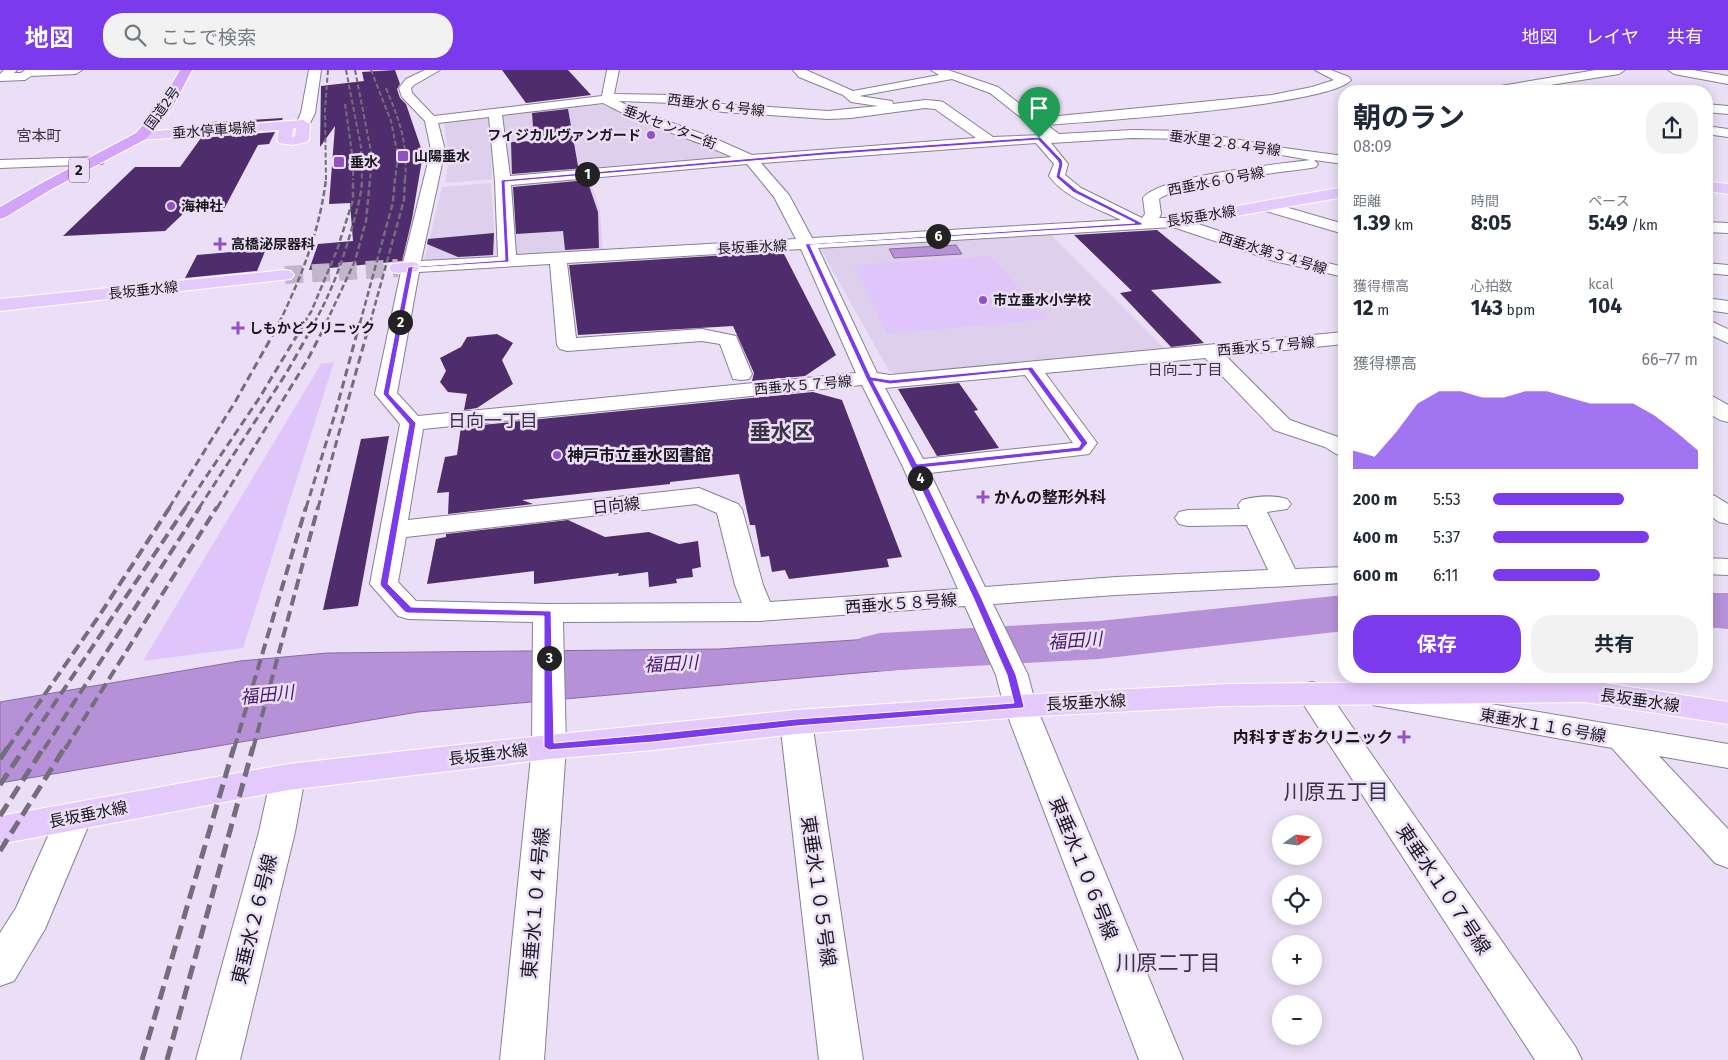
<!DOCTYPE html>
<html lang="ja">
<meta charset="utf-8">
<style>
:root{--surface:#fff;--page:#f2f2f3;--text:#1f2937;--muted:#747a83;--accent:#7c3aed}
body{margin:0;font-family:"Fira Sans","Noto Sans JP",sans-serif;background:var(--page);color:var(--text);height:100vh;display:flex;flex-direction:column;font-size:19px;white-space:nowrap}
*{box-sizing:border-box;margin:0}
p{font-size:16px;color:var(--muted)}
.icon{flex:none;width:28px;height:28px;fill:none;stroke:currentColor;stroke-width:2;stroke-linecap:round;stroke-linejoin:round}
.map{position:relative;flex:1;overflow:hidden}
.drawer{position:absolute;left:1338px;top:15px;width:375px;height:598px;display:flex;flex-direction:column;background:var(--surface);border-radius:20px;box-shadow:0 2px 12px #0003}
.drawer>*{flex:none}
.needle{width:32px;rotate:76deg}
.buttons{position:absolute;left:1272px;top:745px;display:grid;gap:10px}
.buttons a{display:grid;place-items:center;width:50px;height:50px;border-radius:50%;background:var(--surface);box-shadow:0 2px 12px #0003;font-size:25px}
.pin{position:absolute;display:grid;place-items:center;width:42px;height:42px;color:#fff;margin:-51px -21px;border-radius:50% 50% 50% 0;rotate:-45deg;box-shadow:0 0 5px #0007}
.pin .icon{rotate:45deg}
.km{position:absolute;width:25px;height:25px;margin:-12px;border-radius:50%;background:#222;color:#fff;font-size:14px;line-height:25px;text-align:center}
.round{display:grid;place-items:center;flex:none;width:52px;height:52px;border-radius:20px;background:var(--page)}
.overview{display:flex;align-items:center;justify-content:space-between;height:85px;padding:0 15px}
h1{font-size:28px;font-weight:700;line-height:38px}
.figures{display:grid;grid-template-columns:repeat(3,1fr);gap:8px;height:85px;padding:5px 15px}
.figures div{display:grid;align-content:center}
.figures b{font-size:21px;font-weight:700}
.figures small{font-size:14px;font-weight:400}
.figures p{font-size:14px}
.chart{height:140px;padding:10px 15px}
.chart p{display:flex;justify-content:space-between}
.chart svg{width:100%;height:90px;margin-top:5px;fill:var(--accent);opacity:.7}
.action{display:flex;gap:10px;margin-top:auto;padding:10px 15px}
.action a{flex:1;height:58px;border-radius:20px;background:var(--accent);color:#fff;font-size:20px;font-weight:700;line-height:58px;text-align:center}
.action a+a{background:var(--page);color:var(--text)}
ul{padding:0 15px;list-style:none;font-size:16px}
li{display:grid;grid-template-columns:80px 60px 1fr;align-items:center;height:38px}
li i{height:12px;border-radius:6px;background:var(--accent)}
header{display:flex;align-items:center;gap:30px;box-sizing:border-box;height:70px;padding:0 25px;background:var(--accent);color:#fff}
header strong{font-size:24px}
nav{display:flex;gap:28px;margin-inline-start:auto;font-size:18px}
.search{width:350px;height:45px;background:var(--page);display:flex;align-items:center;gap:12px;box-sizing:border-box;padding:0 18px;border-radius:20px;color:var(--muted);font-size:19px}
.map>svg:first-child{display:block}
</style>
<header>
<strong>地図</strong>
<div class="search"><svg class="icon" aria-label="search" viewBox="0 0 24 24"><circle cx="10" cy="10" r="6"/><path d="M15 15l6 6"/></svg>ここで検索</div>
<nav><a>地図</a><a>レイヤ</a><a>共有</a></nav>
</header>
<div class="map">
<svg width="1728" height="990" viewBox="0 0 1728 990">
<rect width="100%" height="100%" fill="#eadff6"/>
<!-- built -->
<path fill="#ded0ed" d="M592 35H604L719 79 737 90 507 108 498 44Z
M490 45 492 109 445 113 449 89 444 51Z
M589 106 600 140 603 182 512 186 508 113Z
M491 113 496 187 424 191 442 117Z
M1048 162 1166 280 901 305 889 301 821 180 830 176Z"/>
<!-- green -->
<path fill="#e0c5fa" d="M990 186 1048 249 887 264 855 195Z
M334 292 243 578 143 591 321 294Z"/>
<!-- water -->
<path fill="#b691d8" stroke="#876ca0" d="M956 175 962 184 894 188 889 179Z
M945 564 960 594 418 642 0 713V632L240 591 327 583 719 579Z"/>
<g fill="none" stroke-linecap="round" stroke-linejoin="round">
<!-- river -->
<path fill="#b691d8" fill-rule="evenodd" d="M1706 523H1728V559L1706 557Z
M1344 525V561L1099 589 880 601 860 596 851 582 860 568 880 563 1099 551Z"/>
</g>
<!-- building -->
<path fill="#4f2c6b" d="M395 0 400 14 397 19 400 28 406 34 423 84 412 149 402 191 309 200 318 174 353 171 350 133 329 134 335 56 320 77 321 16 364 11 362 2Z
M502 0H568L591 25 526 33Z
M568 39 578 96 584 95 585 98 512 104 511 72 534 71 532 43Z
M283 48 282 50 210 55 212 52Z
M275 62 269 74 258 75 224 139 185 142 165 161 63 166 135 97H180L201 68Z
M587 110 598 142 599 178 565 180 563 161 516 164 513 117Z
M1157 160 1222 213 1151 220 1204 273 1171 277 1120 223 1132 221 1074 165Z
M494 163 493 185 458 187 427 174 428 169Z
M266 179 257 201 185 208 197 185Z
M775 182 784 184 836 285 805 306 752 311 754 303 733 256 578 265 569 195Z
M497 264 513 273 502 290 513 314 477 338 464 340 467 324 448 322 440 312 446 301 440 288 461 277 467 267Z
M959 313 978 340 974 341 999 378 937 386 898 319Z
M813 322 842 330 902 487 887 489 889 497 789 509 785 500 772 502 769 486 761 487 755 455H750L739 404 670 412V414L522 430 533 434 448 444 449 422 437 423 445 387 457 385 461 357Z
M389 366 358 536 323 540 361 369Z
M568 450 605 467 649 462 679 474 698 471 701 497 692 499 693 507 676 509 677 513 649 517 648 502 618 506 619 503 534 514V501L427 514 436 469 446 467V464Z"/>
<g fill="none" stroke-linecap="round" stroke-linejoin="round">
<!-- major-tunnel -->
<path stroke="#c0b7cb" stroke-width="18" stroke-dasharray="18 9" stroke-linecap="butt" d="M285 205 398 198"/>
<!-- minor casing -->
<g stroke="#8a7f94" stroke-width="2">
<path id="minor" d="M4 0H17L14 3H21L25 0H82L76 4 31 6 25 10 0 11V4Z
M309 0H321L315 43 308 57 303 58 296 54 301 43Z
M425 0H440L414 15 411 18 412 23 434 46 602 26 607 0H619L614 24 673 25 723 34 828 41 878 36 851 32 843 25 799 7 793 0H806L853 21 939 5 931 0H948L998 17 1038 48 1272 25 1312 17 1334 10 1315 0H1331L1349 7 1351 10C1329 36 1093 51 1047 55L1059 64 1132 60 1190 61 1284 78 1344 86V94L1314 90 1318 94 1316 97 1311 98C1278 103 1182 112 1159 129L1161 144 1159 148H1180L1286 183 1344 197V207L1274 191 1173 157 818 178 877 303 890 305 1344 262V274L1226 286 1290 350 1344 369V386L1336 384 1325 377 1274 360 1205 288 1045 303 1097 373 1089 384 930 403 985 517 1116 507 1268 500 1247 455 1188 456 1179 454 1175 448 1179 442 1188 440 1240 439 1238 435 1242 430C1256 426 1273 425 1287 429L1291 434 1287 439 1267 442 1295 499 1344 497V513L1116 525 993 534 1028 605 1036 636 1183 990H1139L1004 636 996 605 965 536 760 551 563 552 566 677 544 990H500L532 677 533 552 408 549 398 546 370 514 400 354 375 324 402 197 431 80 425 51 402 27 399 18 406 9ZM952 9 990 23 1043 65 993 67 943 32 938 31 925 30 893 34 892 31 859 26ZM619 31 673 33 723 42 828 49 851 48 925 38 935 39 976 68 752 85 716 69 632 38ZM603 33C644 56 690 67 732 87L510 106 502 45ZM489 47 495 111 498 187 421 191 445 80 438 53ZM1132 68 1190 69 1310 90C1279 94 1159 106 1143 128L1145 144 1142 148 1081 118 1065 105 1068 94 1051 73ZM1036 73 1054 94 1049 106C1065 128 1097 138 1121 150L812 168 789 125 761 93ZM747 94 774 127 796 169 516 185 511 115ZM801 179 856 303 418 346 397 323 419 202 550 194 557 275 560 279 567 281 702 271 720 274 733 309 741 310 749 309 752 304 736 266 702 259 576 268 567 193ZM1025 305 1073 373 923 389 885 318ZM862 315 903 397 958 519 770 532 763 515 742 439 738 434 699 418 408 450 423 359ZM696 434 717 443 735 515 742 533 548 534 416 531 398 512 406 467Z
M1596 0H1625L1619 4 1513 21H1489L1495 17Z
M1668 0H1693L1728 6V14L1674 4Z
M1706 34 1728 36V44L1706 42Z
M1706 56 1728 59V67L1706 64Z
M97 87 102 88 104 91 102 94 0 98V90Z
M1265 131 1344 154V164L1259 139 1257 136 1259 133Z
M1706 152 1728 153V163L1706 162Z
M1706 193 1728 195V205L1706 203Z
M1706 228 1728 231V243L1706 240Z
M1706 249 1728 259V273L1706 263Z
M1706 325 1714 327 1728 335V352L1720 350 1706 342Z
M1706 423 1715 426 1728 434V454L1719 452 1706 443Z
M1706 488 1728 489V505L1706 504Z
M1312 612 1323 615 1575 976 1582 990H1535L1296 623 1301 615Z
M1384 616 1728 674V698L1659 686 1728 759V798L1715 793 1612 678 1373 635 1368 627 1373 619Z
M796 640 807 644 812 652 863 990H819L780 652 785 644Z
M288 694 300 698 305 707 295 762 240 990H196L259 762 271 707 276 698Z
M74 733 87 737 92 747 45 859 14 911 0 916V863L16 838 61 737Z"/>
</g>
<!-- major casing -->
<g stroke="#fff" stroke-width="2">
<path id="major" d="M303 50 310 54 309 69 307 72 292 75 279 73 277 70 279 60 141 70 134 66 141 62ZM296 58 295 66 292 67 293 59Z
M1706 111 1728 114V124L1706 121Z
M1344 117V127L1174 157 1168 156 1166 152 1168 148 1174 147Z
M411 192 417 193 420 197 417 201 398 203 392 202 389 198 392 194Z
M285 200 291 201 294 205 291 209 0 241V229Z
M1584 610 1728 632V654L1584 632 1225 636 1020 647 796 664 653 680 549 689 288 720 0 774V746L288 694 549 665 796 640 1020 625 1225 614Z"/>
</g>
<!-- highway casing -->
<g stroke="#fff" stroke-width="2">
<path id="highway" d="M180 0H192L171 40 146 69 50 120 6 147 0 149V137L40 114 136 63 158 38Z"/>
</g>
<!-- minor -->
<use href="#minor" fill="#fff" fill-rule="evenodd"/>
<!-- major -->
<use href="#major" fill="#e4c9fc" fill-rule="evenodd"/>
<!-- highway -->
<use href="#highway" fill="#d2a5fa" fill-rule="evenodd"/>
<!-- rail-far4 -->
<path stroke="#746d7b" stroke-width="2" stroke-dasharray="5 2.5" stroke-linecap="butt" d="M346 0 361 77 362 110
M355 0 372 87 370 110
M371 0 391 51 398 86 395 110
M386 18C400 52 408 73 405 110
M345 34 353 90V110
M326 110 325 39 328 0"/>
<!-- rail-far3 -->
<path stroke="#746d7b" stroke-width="2.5" stroke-dasharray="6 3" stroke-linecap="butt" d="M279 253C301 208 320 160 326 109
M304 253 311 242 337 180 353 130V109
M314 253C333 220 345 184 355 147 358 135 362 122 362 109
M326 253 355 191 366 151 370 109
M360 253 393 132 395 109
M370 253 404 130 405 109"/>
<!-- rail-far2 -->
<path stroke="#746d7b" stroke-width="3" stroke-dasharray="8 4.5" stroke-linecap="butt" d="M169 438 235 332 280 252
M185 438 260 327 305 252
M199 438 287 302 315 252
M217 438 308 289 327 252
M306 438 335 344 360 252
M318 438 370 252"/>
<!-- rail-far1 -->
<path stroke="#746d7b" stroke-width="4" stroke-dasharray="11 5.5" stroke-linecap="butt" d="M7 679 99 546 170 437
M24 679 186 437
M44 679 200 437
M65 679 217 437
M234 679 306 437
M253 679 318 437"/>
<!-- rail -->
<path stroke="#746d7b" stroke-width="5" stroke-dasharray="14 7" stroke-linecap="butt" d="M0 689 8 677
M0 715 25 677
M0 746 44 677
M0 781 65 677
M142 990 234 677
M167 990 253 677"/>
</g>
<!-- route -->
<path fill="#7c3aed" stroke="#fff" fill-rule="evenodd" d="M1040 67 1062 90 1063 94 1060 106 1077 120 1142 153V155L810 175 871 307 890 310 1032 297 1088 373 1081 381 919 398 981 527 1016 605 1024 636 1023 638 796 656 653 672 549 680 544 677V546L408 543 405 542 381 516 380 514 409 354 383 324 408 197 505 190 501 110 824 82ZM1038 70 1057 90 1059 94 1056 107 1073 122 1135 153 805 174 866 308 896 366 973 527 1007 605 1014 633 796 649 653 664 554 673 551 541 411 537 388 514 416 353 389 324 413 198 509 192 505 112 824 85ZM1028 300 1081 373 1079 377 917 394 873 311 890 314Z"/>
<!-- markers -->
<g fill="#9451c6" stroke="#eadff6" stroke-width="2">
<circle cx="651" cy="65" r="5"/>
<rect x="397" y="80" width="12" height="12" rx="2.5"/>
<rect x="333" y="86" width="12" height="12" rx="2.5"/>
<circle cx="171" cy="136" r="5"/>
<path d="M217.5 166.5h5v5h5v5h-5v5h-5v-5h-5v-5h5z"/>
<circle cx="983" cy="230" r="5"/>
<path d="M235.5 250.5h5v5h5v5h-5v5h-5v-5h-5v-5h5z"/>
<circle cx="557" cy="385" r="5"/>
<path d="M980.5 419.5h5v5h5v5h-5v5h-5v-5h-5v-5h5z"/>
<path d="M1401.5 659.5h5v5h5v5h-5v5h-5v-5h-5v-5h5z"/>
</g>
<g text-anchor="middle" stroke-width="5" stroke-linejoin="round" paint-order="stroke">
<!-- far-street labels -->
<g font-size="14" fill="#1a161e" stroke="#eadff6">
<text transform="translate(716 35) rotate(7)" y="5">西垂水６４号線</text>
<text transform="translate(162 38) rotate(-54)" y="5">国道2号</text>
<text transform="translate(670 57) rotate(21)" y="5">垂水センター街</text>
<text transform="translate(214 60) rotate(-4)" y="5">垂水停車場線</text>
<text transform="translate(1225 73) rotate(8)" y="5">垂水里２８４号線</text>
<text transform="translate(1216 111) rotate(-11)" y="5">西垂水６０号線</text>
<text transform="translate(1201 146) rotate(-9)" y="5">長坂垂水線</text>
<text transform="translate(752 177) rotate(-3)" y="5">長坂垂水線</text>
<text transform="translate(1273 183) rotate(17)" y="5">西垂水第３４号線</text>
<text transform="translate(143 220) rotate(-6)" y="5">長坂垂水線</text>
<text transform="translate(1266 276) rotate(-5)" y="5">西垂水５７号線</text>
<text transform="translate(803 315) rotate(-5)" y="5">西垂水５７号線</text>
</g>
<!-- far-poi labels -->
<g font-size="14" font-weight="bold" fill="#1a161e" stroke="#eadff6" text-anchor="start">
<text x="641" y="70" text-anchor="end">フィジカルヴァンガード</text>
<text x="414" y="91">山陽垂水</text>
<text x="350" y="97">垂水</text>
<text x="181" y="141">海神社</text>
<text x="231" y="179">高橋泌尿器科</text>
<text x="993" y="235">市立垂水小学校</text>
<text x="249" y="263">しもかどクリニック</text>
</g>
<!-- far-neighbourhood labels -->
<g font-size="15" fill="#3b3244" stroke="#eadff6">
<text x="39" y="71">宮本町</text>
<text x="1185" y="305">日向二丁目</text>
</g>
<!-- shield labels -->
<rect fill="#eadff6" stroke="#58525f" stroke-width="1" x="69" y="87.5" width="20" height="25" rx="4"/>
<g font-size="15" font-weight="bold" fill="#1a161e">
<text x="79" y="105">2</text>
</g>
<!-- poi labels -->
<g font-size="16" font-weight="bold" fill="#1a161e" stroke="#eadff6" text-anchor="start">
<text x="567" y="391">神戸市立垂水図書館</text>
<text x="994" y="433">かんの整形外科</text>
<text x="1393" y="673" text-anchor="end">内科すぎおクリニック</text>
</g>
<!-- street labels -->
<g font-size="16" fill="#1a161e" stroke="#eadff6">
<text transform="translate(616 435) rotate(-6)" y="6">日向線</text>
<text transform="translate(901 533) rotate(-4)" y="6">西垂水５８号線</text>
<text transform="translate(1640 630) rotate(8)" y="6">長坂垂水線</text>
<text transform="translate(1086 632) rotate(-3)" y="6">長坂垂水線</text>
<text transform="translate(1543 655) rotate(10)" y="6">東垂水１１６号線</text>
<text transform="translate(488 684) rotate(-7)" y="6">長坂垂水線</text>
<text transform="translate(88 744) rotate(-11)" y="6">長坂垂水線</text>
</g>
<!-- neighbourhood labels -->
<g font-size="18" fill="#3b3244" stroke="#eadff6">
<text x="493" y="357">日向一丁目</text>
</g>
<!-- water labels -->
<g font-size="18" font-style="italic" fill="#49176a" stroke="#eadff6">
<text transform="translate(1075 571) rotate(-4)" y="6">福田川</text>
<text transform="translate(671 594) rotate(-3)" y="6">福田川</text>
<text transform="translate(267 625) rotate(-6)" y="6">福田川</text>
</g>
<!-- near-street labels -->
<g font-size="19" fill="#1a161e" stroke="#eadff6">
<text transform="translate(1084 798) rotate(68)" y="7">東垂水１０６号線</text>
<text transform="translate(1444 819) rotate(56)" y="7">東垂水１０７号線</text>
<text transform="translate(819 821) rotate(82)" y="7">東垂水１０５号線</text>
<text transform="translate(535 833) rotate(-85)" y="7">東垂水１０４号線</text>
<text transform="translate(254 849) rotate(-76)" y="7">東垂水２６号線</text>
</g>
<!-- district labels -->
<g font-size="21" font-weight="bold" fill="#3b3244" stroke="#eadff6">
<text x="781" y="369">垂水区</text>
</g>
<!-- near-neighbourhood labels -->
<g font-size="21" fill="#3b3244" stroke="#eadff6">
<text x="1336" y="729">川原五丁目</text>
<text x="1168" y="900">川原二丁目</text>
</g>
</g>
</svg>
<div class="buttons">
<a><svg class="needle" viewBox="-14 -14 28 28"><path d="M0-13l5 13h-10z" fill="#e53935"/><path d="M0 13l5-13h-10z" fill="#747a83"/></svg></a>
<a><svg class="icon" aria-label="locate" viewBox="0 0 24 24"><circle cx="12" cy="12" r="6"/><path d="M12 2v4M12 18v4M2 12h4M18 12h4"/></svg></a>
<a>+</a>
<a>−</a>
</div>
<div class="pin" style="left:1039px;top:68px;background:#1e9e55"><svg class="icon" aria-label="arrive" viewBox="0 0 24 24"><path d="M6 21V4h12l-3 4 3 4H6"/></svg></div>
<b class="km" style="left:587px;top:104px">1</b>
<b class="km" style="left:400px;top:252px">2</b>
<b class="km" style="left:549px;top:588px">3</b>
<b class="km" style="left:920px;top:408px">4</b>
<b class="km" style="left:938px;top:166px">6</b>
<section class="drawer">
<div class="overview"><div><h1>朝のラン</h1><p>08:09</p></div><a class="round"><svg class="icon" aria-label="share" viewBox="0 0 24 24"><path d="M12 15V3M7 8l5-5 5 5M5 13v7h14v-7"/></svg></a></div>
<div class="figures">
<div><p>距離</p><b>1.39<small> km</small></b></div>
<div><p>時間</p><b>8:05</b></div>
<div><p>ペース</p><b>5:49<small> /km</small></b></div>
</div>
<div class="figures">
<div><p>獲得標高</p><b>12<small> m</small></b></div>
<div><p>心拍数</p><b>143<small> bpm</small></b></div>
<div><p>kcal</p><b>104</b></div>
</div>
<div class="chart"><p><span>獲得標高</span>66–77 m</p>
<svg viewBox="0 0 160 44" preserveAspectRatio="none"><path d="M0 44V35L10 38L20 26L30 12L40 6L50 6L60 9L70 9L80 6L90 6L100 9L110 12L120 12L130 12L140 18L150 26L160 35V44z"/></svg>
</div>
<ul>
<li><b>200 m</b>5:53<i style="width:64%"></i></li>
<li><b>400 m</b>5:37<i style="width:76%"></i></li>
<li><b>600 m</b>6:11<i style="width:52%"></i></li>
</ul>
<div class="action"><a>保存</a><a>共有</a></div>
</section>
</div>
